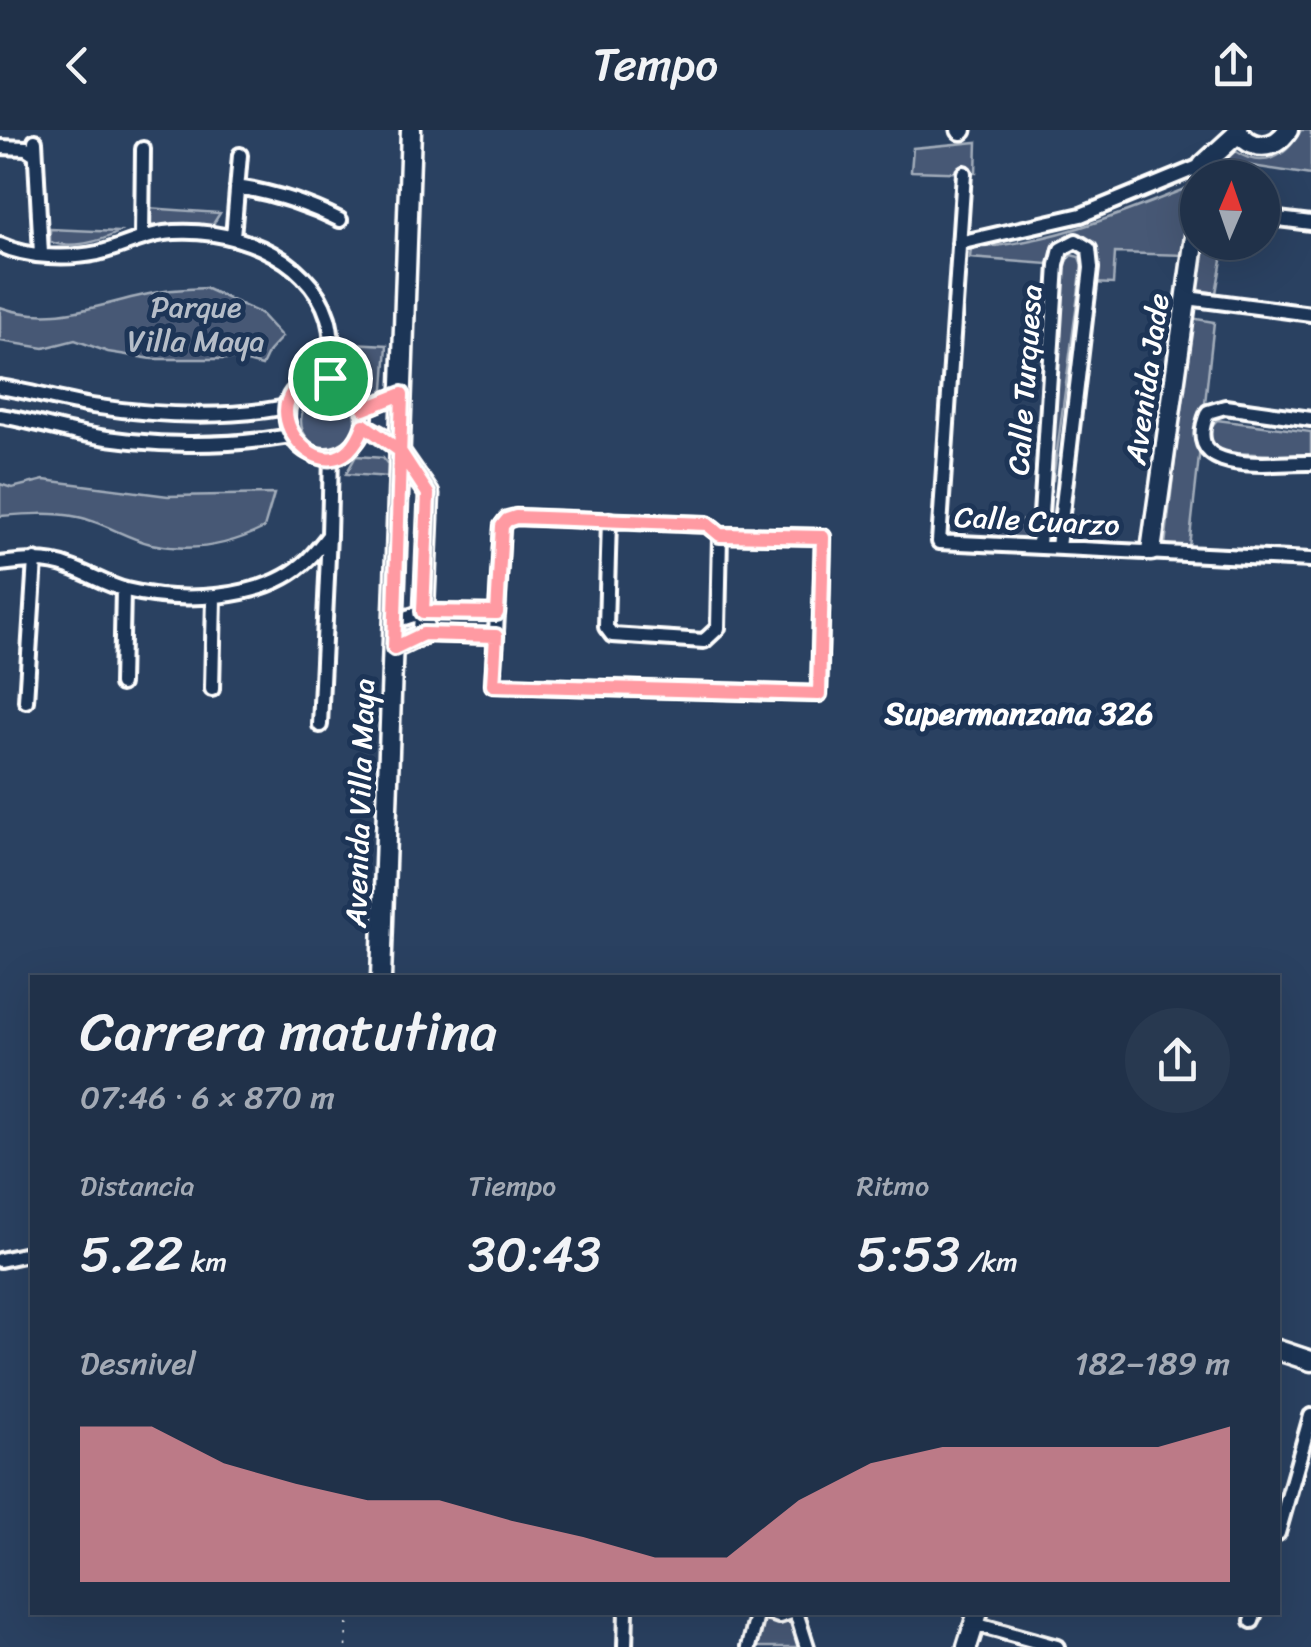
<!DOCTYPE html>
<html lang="es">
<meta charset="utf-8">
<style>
:root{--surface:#203149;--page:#283950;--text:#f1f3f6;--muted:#a2a9b4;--line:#3d4c61;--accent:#ff9aa2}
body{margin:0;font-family:Sriracha,sans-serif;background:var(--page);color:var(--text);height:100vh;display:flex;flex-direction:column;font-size:38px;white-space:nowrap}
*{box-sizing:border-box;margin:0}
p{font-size:32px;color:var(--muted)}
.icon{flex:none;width:55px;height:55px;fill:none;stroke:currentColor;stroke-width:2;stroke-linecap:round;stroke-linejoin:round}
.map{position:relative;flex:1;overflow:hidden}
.side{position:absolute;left:30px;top:845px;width:1250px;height:640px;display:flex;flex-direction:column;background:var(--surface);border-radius:0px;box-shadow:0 10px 40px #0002,0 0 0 2px var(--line)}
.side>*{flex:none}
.needle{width:65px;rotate:2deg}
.controls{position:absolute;left:1180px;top:30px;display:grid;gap:20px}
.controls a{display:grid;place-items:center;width:100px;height:100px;border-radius:50%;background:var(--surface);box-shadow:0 10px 40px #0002,0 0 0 2px var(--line);font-size:50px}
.pin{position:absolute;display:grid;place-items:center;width:85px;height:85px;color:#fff;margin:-42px;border:5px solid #fff;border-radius:50%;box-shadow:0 2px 10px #0007}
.round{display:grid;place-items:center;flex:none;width:105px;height:105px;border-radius:52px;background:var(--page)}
.head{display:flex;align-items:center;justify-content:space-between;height:170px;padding:0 50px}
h1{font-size:55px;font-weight:600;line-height:75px}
.stats{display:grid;grid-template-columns:repeat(3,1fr);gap:15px;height:170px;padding:10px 50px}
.stats div{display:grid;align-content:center}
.stats b{font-size:50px;font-weight:600}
.stats small{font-size:28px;font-weight:400}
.stats p{font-size:28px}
.chart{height:280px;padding:20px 50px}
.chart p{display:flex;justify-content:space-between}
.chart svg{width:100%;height:180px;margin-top:10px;fill:var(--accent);opacity:.7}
header{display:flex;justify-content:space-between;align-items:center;height:130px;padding:0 50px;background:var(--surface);font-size:45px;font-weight:600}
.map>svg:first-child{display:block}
</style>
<header><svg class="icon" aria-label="back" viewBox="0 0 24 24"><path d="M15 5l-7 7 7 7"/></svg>Tempo<svg class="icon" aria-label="share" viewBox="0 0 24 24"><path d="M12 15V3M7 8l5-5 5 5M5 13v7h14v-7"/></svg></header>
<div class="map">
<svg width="1311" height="1517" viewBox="0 0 1311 1517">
<rect width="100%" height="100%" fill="#2a4161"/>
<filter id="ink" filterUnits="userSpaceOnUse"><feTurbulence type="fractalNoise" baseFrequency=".01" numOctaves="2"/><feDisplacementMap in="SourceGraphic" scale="20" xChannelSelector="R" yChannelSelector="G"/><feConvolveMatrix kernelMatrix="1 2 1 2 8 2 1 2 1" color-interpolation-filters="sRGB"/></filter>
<g filter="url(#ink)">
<!-- green -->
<path fill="#465975" stroke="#a2acba" stroke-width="2.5" d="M1301 0H1311V45L1239 34 1236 47 1209 48 1235 21C1263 40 1287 27 1301 0Z
M977 12 976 43 911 41 913 18Z
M1192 56 1187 125 1115 123 1113 154 1092 153 1086 123 1079 109 1056 117 1048 134 970 128 971 118C1049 114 1119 85 1192 56Z
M147 78 220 83 212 96 147 95Z
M50 99 119 102C100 112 71 119 50 112Z
M1200 113H1225L1216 163 1194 159Z
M1071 125 1079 127 1082 135 1053 351 1050 343 1065 135Z
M205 158 260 183 282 207 269 221 262 236 236 229H152L108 222 75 210 44 218 0 211V177C59 198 109 169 165 161 178 159 192 159 205 158Z
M1191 188 1214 192 1189 417 1165 416Z
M351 213 387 215 384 259 376 269 353 246Z
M301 291a27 27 0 1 1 54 0a27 27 0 1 1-54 0Z
M1217 290 1311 302V327L1217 322 1209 314 1208 300Z
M356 326 383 328 389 336V347L346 344Z
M44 350 168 366 274 364 264 398C228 416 192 423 151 414 126 408 103 392 78 387 52 382 26 384 0 386V354L12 358Z
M993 389 1028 391 1027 410 992 408Z
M704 1483H802L801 1517H755L754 1484Z"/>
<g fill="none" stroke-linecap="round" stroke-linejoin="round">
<!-- street casing -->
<g stroke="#fff" stroke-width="20">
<path id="street" d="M35 11 41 124
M0 17 26 18 35 24
M964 43 939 412 1311 430
M237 57C275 63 306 73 340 90
M1262 87 1311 93
M142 107 143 19
M233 107 240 25
M959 113 1081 85 1203 35
M0 115C29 128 68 129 98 123 120 118 141 106 164 103 225 95 308 123 328 188 334 208 331 227 330 248
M1187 168 1311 184
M287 287a39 39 0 1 1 78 0a39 39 0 1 1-78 0Z
M0 257C31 262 61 271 92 276 157 286 223 289 287 277
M364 279 402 263
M0 286C28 290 55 299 83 304 150 317 224 317 291 306
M1311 289 1225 277 1208 282C1179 348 1271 332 1311 333
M364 295 384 306 400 321
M609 390 606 497 612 505 704 511 718 498 720 405 707 395 516 387 507 389 502 396 493 555 819 564 823 407 720 405
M1039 416 1057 135 1061 119 1076 111 1089 119 1091 138 1058 417
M0 434C23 431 46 428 69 437 88 443 106 455 126 460 179 473 260 471 303 434 313 426 321 415 329 405L331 326
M395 491 423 482 497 483
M423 504 496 506
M121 554 123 459
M212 559 214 467
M26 571 35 430
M320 595 329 405
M0 1130 32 1123
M1278 1403 1311 1286
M768 1482 779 1486 791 1482
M796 1482 807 1517
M1252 1491 1255 1482
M974 1494 1057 1517
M625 1517 626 1482
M749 1517 758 1482"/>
</g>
<!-- secondary casing -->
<g stroke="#fff" stroke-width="25">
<path id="secondary" d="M961 0H962
M1237 0C1251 21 1274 21 1288 0
M1202 48 1203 35 1238 3
M1151 421 1198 85
M394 518 423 504 429 364 400 322
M381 848 411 0
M1278 1220 1311 1231
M967 1517 978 1482"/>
</g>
<!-- path -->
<path stroke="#fff" stroke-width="2.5" stroke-dasharray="2.5 8" stroke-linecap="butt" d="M346 1517 348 1482"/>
<!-- street -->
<use href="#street" stroke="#1d3557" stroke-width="12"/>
<!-- secondary -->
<use href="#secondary" stroke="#1d3557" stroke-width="18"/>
</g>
</g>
<g fill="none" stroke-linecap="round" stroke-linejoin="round" filter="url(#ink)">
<!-- route casing -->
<g stroke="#fff" stroke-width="20">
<path id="route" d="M330 248C229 253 329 390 364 295L400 321 428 364 423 482 497 483 502 396 507 390 516 387 707 394 720 405 823 407 819 564 493 555 496 506 423 504 394 518 402 264 364 279 352 258 330 248"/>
</g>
<!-- route -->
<use href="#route" stroke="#ff9aa2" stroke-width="12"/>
</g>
<g text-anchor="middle" stroke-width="10" stroke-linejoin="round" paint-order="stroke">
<!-- park labels -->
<g font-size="30" fill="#b5bdc8" stroke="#1d3557">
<text x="196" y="187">Parque<tspan x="196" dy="34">Villa Maya</tspan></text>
</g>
<!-- street labels -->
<g font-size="30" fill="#fff" stroke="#1d3557">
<text transform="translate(1147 249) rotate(-82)" y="10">Avenida Jade</text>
<text transform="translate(1025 250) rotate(-86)" y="10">Calle Turquesa</text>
<text transform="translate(1037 391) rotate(3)" y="10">Calle Cuarzo</text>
<text transform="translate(360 673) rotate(-88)" y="10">Avenida Villa Maya</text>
</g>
<!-- neighbourhood labels -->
<g font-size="32" font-weight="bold" fill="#fff" stroke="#1d3557">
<text x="1019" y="594">Supermanzana 326</text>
</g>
</g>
</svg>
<div class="controls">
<a><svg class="needle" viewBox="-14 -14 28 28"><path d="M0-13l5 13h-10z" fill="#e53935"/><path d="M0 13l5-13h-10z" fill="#a2a9b4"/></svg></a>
</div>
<div class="pin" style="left:330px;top:248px;background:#1e9e55"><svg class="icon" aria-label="arrive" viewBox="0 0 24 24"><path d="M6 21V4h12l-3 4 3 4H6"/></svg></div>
<section class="side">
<div class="head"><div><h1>Carrera matutina</h1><p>07:46 · 6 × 870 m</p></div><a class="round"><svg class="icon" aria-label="share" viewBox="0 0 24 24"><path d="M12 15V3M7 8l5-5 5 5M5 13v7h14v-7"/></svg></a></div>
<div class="stats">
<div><p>Distancia</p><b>5.22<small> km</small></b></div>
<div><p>Tiempo</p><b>30:43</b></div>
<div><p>Ritmo</p><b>5:53<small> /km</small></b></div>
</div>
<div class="chart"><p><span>Desnivel</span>182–189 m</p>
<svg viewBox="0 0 160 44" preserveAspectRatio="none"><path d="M0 44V6L10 6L20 15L30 20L40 24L50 24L60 29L70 33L80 38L90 38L100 24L110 15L120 11L130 11L140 11L150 11L160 6V44z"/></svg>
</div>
</section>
</div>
